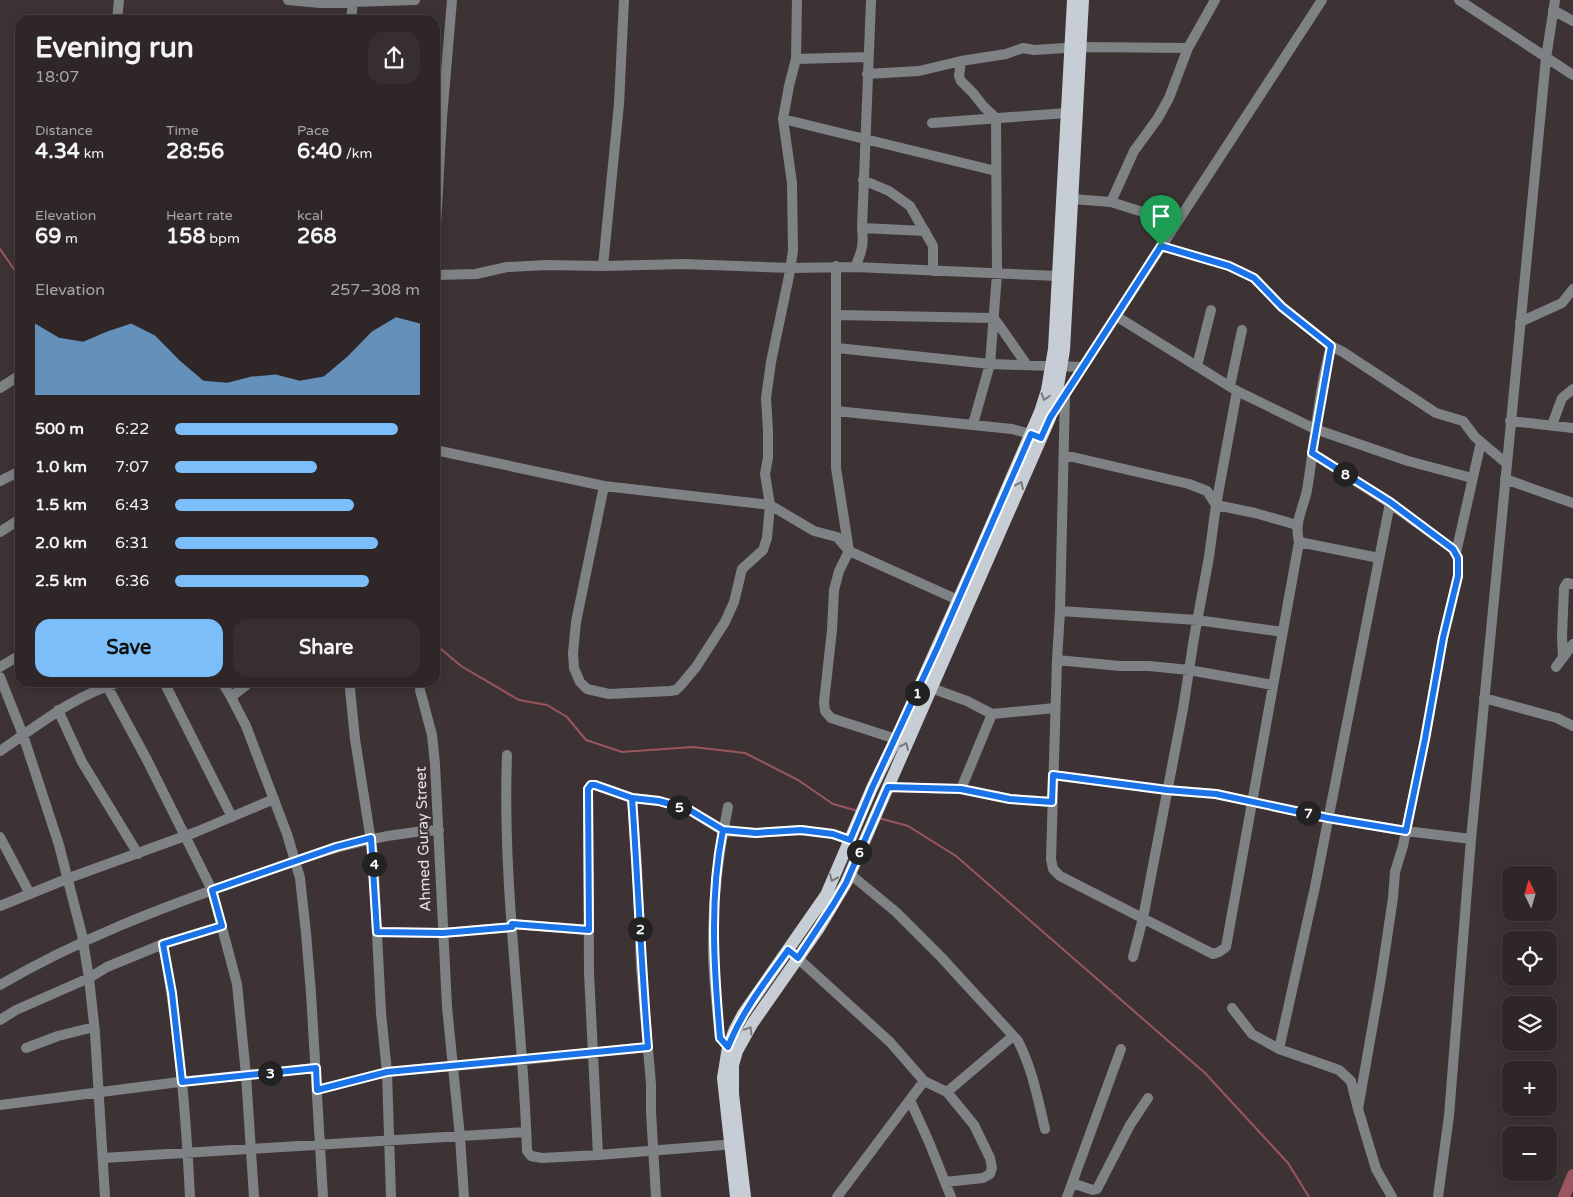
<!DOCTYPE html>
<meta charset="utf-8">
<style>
:root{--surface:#2e2627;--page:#362e2f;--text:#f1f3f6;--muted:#a7a5a7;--line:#494344;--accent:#7cbef9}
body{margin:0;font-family:"Varela Round",sans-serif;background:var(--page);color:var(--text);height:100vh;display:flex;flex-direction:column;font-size:19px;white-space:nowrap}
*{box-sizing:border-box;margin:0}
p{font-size:16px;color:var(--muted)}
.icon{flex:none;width:28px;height:28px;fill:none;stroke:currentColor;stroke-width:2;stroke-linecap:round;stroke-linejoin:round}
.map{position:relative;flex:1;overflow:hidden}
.panel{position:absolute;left:15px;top:15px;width:425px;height:672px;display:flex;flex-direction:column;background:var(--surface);border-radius:15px;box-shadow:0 2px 12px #0003,0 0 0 1px var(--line)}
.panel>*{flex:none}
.needle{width:32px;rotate:355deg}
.controls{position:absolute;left:1502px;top:866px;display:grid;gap:10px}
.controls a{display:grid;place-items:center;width:55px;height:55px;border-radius:10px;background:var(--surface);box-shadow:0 2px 12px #0003,0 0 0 1px var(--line);font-size:25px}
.pin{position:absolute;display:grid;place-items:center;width:42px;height:42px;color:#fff;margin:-51px -21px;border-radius:50% 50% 50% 0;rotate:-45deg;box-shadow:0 0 5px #0007}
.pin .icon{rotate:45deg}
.km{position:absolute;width:25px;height:25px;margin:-12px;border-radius:50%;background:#222;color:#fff;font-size:14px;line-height:25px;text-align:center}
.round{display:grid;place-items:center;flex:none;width:52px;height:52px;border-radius:15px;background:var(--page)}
.overview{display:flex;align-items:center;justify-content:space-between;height:85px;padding:0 20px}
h1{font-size:28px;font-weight:700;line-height:38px}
.figures{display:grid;grid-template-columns:repeat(3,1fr);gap:8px;height:85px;padding:5px 20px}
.figures div{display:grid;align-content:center}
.figures b{font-size:21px;font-weight:700}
.figures small{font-size:14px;font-weight:400}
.figures p{font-size:14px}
.chart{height:140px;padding:10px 20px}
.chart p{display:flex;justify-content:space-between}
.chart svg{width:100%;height:90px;margin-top:5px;fill:var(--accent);opacity:.7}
.cta{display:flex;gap:10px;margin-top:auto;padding:10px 20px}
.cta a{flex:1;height:58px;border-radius:15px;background:var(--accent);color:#111;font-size:20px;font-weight:700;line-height:58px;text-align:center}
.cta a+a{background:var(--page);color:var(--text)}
ul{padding:0 20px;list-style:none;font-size:16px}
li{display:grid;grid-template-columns:80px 60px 1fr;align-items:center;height:38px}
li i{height:12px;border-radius:6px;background:var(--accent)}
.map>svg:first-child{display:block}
</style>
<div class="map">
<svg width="1573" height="1197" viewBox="0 0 1573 1197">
<rect width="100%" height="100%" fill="#3d3334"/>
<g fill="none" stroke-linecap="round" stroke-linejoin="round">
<!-- stream -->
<path stroke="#9b555e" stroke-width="2" d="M0 249 20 278
M435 644 461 666 519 700 547 705 567 717 586 740 622 752 693 747 745 753 798 780 833 804 858 811
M879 818 908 826 956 856 1205 1073 1288 1163 1309 1197"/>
<!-- river -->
<path stroke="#9b555e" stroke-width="12" d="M1564 1197 1573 1175"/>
<!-- minor -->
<path stroke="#7e8285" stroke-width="10" d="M288 0 320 3 415 0
M1459 0 1573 75
M1553 10 1573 21
M117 20 119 0
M351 20 353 2
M796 59 868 57
M961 61 959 76 961 81 973 93 984 107 996 118 997 274 990 364 973 424
M867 74 919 71 961 61 1006 54 1023 48 1034 50 1080 47 1188 48
M783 119 996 171
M932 123 1067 113
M863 180 889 191 910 206 933 246V271
M1072 199 1111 202 1146 213 1171 232
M1111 202 1134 151 1158 118 1169 98 1188 48 1215 0
M862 228 925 231
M435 244 442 118 452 0
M1161 246 1229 266 1254 278 1282 307 1331 346
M603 266 619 104 624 0
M836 266V468L849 551 839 571 834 590 832 630 824 702 825 711 831 718 896 739
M855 267C862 251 864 245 862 228L871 0
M435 275 476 274 507 267 548 265 603 266 684 264 791 268 855 267 1058 276
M837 315 994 318 1027 365
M1116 316 1237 391 1315 429 1408 461 1472 478
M1520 322 1562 303 1573 289
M837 348 990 364 1083 367 1322 0
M1197 366 1211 310
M1230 386 1242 330
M0 388 20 375
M1065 395 1060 611 1057 660 1051 859 1053 869 1060 876 1213 954 1219 952 1226 947 1299 542C1294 521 1303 510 1307 490 1315 442 1318 393 1331 346L1343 352 1436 413 1463 421 1475 437 1506 463
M1061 400 1083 367
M836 411 1012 429 1038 436
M1510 421 1573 428
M1552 425 1562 398 1573 389
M435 450 604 486 770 505 814 531 837 537 849 551 958 600
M1312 453 1385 500 1453 549 1458 558V576L1443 638 1425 739 1403 846 1395 872 1393 898 1381 978 1358 1109
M1064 455 1189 484 1207 491 1216 505 1255 513 1297 525
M1505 479 1573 503
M0 481 20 471
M604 486 576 622 573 653 574 668 580 682 587 689 609 694 670 691 676 690 681 685 696 667 725 622 734 602 742 569 763 550 767 538 770 505 765 474 768 458V431L766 398 771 362 789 276 793 251 792 183 783 119 789 86 796 59 797 0
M0 532 20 519
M1299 542 1379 558
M1456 553 1481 442
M1060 611 1197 620 1283 632
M1563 658 1562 636 1564 588 1567 583 1573 584
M1057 660 1120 666H1149L1189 670 1273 685
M0 667 20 655
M1556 667 1573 644
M0 677 23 735 59 845 82 935 89 978 95 1033 105 1197
M164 682 232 817
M222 682 231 697 246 726 287 834 300 878 306 933 311 993 323 1197
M352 682 350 689 355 739 373 854 381 1013 387 1072 391 1197
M107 686 147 760 212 890 237 984 246 1075 254 1197
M931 688 967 701 992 714
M420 690 432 735 435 764 447 1007 460 1137 464 1197
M231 697 250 682
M1484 698 1557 718 1573 726
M58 710 82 762 138 854
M0 751C40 724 73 696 120 682
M507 755C502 887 523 1019 527 1151L531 1156 542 1158 598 1155 736 1144
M1053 775 1167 790 1216 794 1328 818 1406 831 1471 839
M888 787 961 789 1010 799 1052 802
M961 789 992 714 1055 708
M632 798 637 866 641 967 651 1084V1112L656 1197
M728 807C718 856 712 906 713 957 714 984 717 1011 720 1038L728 1047
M0 837 30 894
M850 874 896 912 941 957 1018 1041C1032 1068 1038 1099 1045 1129
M0 906 69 878 196 832 274 799
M512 924 589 930
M377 932 443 933 512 927
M163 944C179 1028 186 1113 190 1197
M792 953 890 1042 924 1081 947 1092 974 1125 990 1158 992 1168 990 1174 983 1178 945 1182
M1133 957 1143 918 1183 709 1194 638 1209 557 1216 505 1237 391
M0 985C77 940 160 908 244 879 310 855 368 834 439 830
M1232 1008 1252 1034 1279 1049 1339 1070 1351 1081 1358 1109 1376 1169 1392 1197
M0 1020 16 1010 89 978 107 967 163 944 222 926
M26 1048 58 1036 94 1027
M1279 1049 1315 887 1390 503
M317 1090 387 1072 522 1060 648 1047
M947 1092 1013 1036
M910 1100 929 1142 951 1197
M0 1105 179 1082 315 1068
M598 1155 589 973 588 789 591 785H595L632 798 659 801 688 809 723 831 756 833 801 830 833 834 850 840
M103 1158 526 1132
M1072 1183 1093 1190 1097 1189 1130 1125 1148 1098
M837 1197 924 1081
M1067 1197 1121 1049
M1438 1197 1449 1116 1471 839 1546 58 1555 0"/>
<!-- major -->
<path stroke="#c6cdd4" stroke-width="12" d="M736 1197 723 1078 728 1047 735 1029 743 1014 826 895 872 788 896 739 976 560 1040 412 1047 390 1054 349 1073 0
M745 1197 733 1094V1065L737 1051 752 1024 819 928 846 883 1050 418 1057 392 1064 350 1083 0"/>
</g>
<!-- one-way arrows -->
<defs><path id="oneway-chevron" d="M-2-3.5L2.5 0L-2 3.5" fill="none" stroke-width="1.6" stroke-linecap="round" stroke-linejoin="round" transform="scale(1.25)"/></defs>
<g stroke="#7b787c">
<use href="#oneway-chevron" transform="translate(1045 397) rotate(106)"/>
<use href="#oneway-chevron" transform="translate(1020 485) rotate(-66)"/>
<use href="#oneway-chevron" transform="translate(905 746) rotate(-67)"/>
<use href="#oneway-chevron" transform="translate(833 878) rotate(114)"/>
<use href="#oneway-chevron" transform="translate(749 1030) rotate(-58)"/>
</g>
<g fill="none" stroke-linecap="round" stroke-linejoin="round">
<!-- route casing -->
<g stroke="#fff" stroke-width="10">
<path id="route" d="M1161 246 1050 418 1041 438 1031 434 938 646 872 788 850 840 833 834 801 830 756 833 723 830 688 809 659 801 632 798C638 881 641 964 648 1047L387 1072 317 1090 316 1068 182 1082 172 993 163 944 222 926 212 890 336 847 371 838 377 932 443 933 512 927V924L589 930 588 789 591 785H595L632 798 659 801 688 809 723 830C709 899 714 969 720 1038L728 1047C742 1011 766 981 788 950L798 958 833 905 846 883 888 787 961 789 1010 799 1052 802 1053 775 1167 790 1216 794 1328 818 1406 831 1425 739 1443 638 1458 576V558L1453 549 1390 502 1312 453 1331 346 1282 307 1254 278 1229 266 1161 246"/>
</g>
<!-- route -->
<use href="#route" stroke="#1a73e8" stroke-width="6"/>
</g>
<g text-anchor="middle" stroke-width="4" stroke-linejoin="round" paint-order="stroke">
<!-- street labels -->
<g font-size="15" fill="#e8e1e2" stroke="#3d3334">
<text transform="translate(423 839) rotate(-92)" y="5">Ahmed Guray Street</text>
</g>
</g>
</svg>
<div class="controls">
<a><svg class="needle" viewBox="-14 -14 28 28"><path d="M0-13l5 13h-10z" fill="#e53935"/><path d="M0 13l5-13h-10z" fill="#a7a5a7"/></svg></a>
<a><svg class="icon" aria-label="locate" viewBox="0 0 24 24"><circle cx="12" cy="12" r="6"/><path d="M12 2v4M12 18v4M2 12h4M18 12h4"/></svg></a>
<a><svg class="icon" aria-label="layers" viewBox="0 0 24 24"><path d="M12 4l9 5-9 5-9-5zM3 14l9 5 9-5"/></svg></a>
<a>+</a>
<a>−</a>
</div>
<div class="pin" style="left:1161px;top:246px;background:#1e9e55"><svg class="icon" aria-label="arrive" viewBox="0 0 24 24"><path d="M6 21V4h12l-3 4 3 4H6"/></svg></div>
<b class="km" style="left:917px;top:693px">1</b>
<b class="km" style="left:640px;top:929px">2</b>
<b class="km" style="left:270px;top:1073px">3</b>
<b class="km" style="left:374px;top:864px">4</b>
<b class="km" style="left:679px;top:807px">5</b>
<b class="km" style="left:859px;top:852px">6</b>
<b class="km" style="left:1308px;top:813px">7</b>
<b class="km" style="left:1345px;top:474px">8</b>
<section class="panel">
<div class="overview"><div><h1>Evening run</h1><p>18:07</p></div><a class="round"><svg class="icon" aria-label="share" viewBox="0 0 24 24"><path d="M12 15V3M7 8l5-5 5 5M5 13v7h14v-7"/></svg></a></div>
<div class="figures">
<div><p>Distance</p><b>4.34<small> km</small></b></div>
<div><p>Time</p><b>28:56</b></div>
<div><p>Pace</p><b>6:40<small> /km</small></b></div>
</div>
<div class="figures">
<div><p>Elevation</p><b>69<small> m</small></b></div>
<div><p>Heart rate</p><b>158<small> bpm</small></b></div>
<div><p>kcal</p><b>268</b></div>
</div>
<div class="chart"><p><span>Elevation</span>257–308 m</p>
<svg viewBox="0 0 160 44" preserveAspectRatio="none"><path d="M0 44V9L10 16L20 18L30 13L40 9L50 15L60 27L70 37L80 38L90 35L100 34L110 37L120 35L130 25L140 13L150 6L160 9V44z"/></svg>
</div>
<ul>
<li><b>500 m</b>6:22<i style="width:91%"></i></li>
<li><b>1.0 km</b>7:07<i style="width:58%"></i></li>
<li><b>1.5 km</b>6:43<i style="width:73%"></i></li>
<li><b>2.0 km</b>6:31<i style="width:83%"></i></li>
<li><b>2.5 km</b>6:36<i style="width:79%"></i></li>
</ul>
<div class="cta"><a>Save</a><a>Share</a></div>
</section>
</div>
